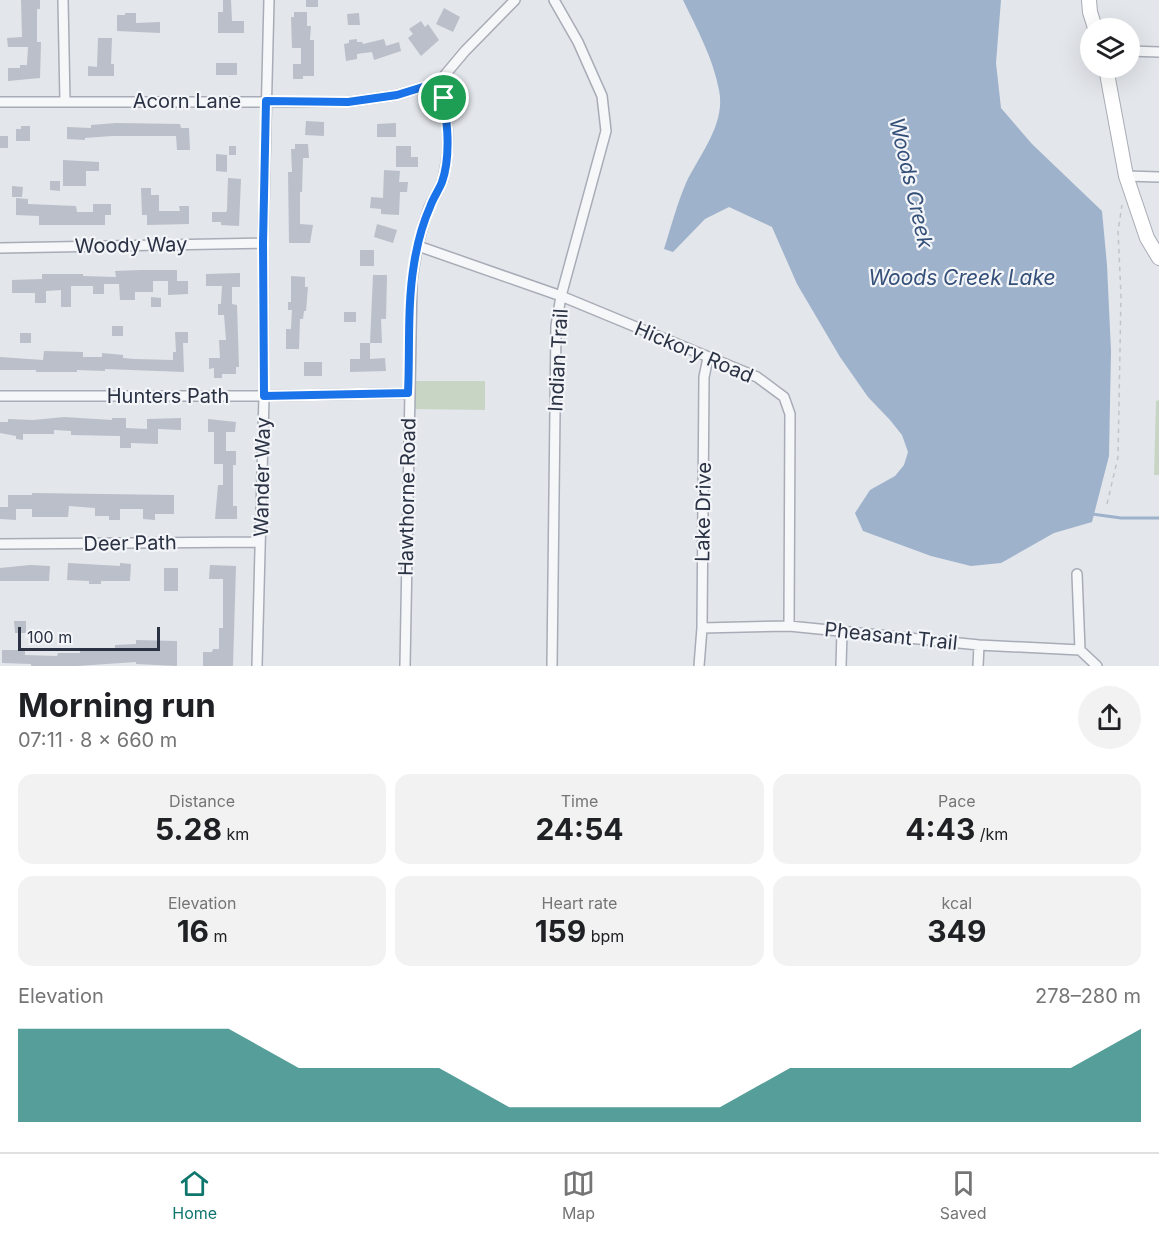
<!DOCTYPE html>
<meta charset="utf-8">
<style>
:root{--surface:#fff;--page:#f2f2f2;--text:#202124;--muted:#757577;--line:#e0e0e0;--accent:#0f766e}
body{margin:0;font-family:Inter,sans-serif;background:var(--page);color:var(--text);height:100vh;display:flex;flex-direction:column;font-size:22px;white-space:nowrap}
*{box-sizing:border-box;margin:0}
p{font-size:20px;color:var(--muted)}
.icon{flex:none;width:33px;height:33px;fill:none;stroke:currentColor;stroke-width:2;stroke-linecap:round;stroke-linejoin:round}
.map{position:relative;height:666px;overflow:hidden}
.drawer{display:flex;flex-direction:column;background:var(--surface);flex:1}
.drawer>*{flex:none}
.tools{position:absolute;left:1080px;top:18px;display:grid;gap:12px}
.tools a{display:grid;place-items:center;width:60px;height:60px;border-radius:50%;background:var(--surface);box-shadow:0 6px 24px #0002;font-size:30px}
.scale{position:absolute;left:18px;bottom:15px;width:142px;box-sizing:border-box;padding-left:6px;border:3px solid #2a3244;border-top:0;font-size:16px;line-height:21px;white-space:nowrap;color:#2a3244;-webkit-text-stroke:4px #f3f5f8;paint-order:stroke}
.pin{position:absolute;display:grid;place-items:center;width:51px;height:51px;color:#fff;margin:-26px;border:3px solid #fff;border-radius:50%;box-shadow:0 2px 6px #0007}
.round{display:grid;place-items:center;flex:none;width:63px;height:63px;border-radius:32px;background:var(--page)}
.overview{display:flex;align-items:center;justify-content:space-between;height:102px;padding:0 18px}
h1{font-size:33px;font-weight:700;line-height:45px}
.stats{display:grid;grid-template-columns:repeat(3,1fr);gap:9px;height:102px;padding:6px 18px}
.stats div{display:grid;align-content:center;border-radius:15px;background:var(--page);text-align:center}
.stats b{font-size:30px;font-weight:700}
.stats small{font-size:16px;font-weight:400}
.stats p{font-size:16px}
.chart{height:168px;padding:12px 18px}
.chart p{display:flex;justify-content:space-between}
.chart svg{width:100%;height:108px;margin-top:6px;fill:var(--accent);opacity:.7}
.tabs{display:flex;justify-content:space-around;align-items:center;height:84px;border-top:2px solid var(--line);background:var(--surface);font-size:16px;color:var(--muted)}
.tabs a{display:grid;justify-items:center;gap:3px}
.tabs .on{color:var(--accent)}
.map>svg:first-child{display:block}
</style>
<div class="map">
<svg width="1159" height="666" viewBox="0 0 1159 666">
<rect width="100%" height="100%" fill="#e3e6eb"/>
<!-- green -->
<path fill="#c8d5c4" d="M415 381H485V410L415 409Z
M1159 400V475H1154L1156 401Z"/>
<!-- water -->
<path fill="#9eb2cb" d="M683 0H1001L996 63 1001 108 1032 144 1102 211 1107 265 1111 351 1109 456 1092 522 1054 533 1001 563 971 566 931 556 863 531 855 513 870 490 895 476 904 465 908 452 902 435 890 420 868 397 840 357 797 284 772 227 729 207 705 219 673 252 664 249C671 227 677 204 686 183 700 154 726 124 719 90 713 58 697 29 683 0Z"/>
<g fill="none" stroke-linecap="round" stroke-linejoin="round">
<!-- stream -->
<path stroke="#9eb2cb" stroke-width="3" d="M1092 514 1121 518H1159"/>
</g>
<!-- building -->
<path fill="#babfc9" d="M21 0H40V9H37V42H41L40 78 8 81V68H20V65H27L28 47H8L7 38 22 37Z
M223 0H231L232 21H244V33H218V12H223Z
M306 0H318V7H306Z
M444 8 460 17 453 32 436 24Z
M294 12H307V26H311L310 40H314V76H303V79H293V64H301V48H292L291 17H294Z
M125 13H136V23L160 22V33L117 31V15H125Z
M359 13 360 25H348L347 14Z
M421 21 425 27 428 24 439 40 421 56 408 38 413 34 409 29Z
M98 38H112L111 64H114V76H88V66L97 67Z
M357 39V42H362L363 44 384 39 386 46 399 42 401 51 374 60 372 52 357 54V59L346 61 344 44 349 43V40Z
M216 63H237V75H216Z
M306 121 324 122V136L305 135Z
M116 123 180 124 181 128H189L190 150H177L176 136H112L85 138V140L67 139V127L91 128V125Z
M396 123V137H377V124Z
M21 126H30V141H16V129H21Z
M0 136H8V148H0Z
M295 144H308L309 158H303L302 192H300V224L313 225 310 243H289L288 172H292L291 149H295Z
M229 146H236V155H229Z
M396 146H411V157H418V167H396Z
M216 154 227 155V172L216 171Z
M63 160 99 162V171H86V186H63Z
M384 170 400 171 399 182H408L407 192H400L399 215 381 214V209L370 208 371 197 383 198Z
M228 178 241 179 239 226 221 225V222H212V212H226L227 210Z
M50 181H60V191L50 190Z
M12 186 23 187 22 197H12Z
M141 188H151V195H159V211H180L179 206H189V224L147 225V215H142Z
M16 198 28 199V204L76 206 77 212H93V204H111V215H105V225H39V216L16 215Z
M377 224 397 230 393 243 374 237Z
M360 250H374V266H360Z
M141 270H177V281H188V294L168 295V281H153V292H135V300H120L119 284H104V294H93V286H71V307H61V290L46 291V303H35V293H12V280L42 279V274H83V276L116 277 115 271Z
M240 273V287H232V304L237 305 239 367H236V374H222V378H214V368L209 369V358H220L219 340H226L224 315H218V304H221L222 286H206V274Z
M373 275H387L386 319H381L382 343H370Z
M291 276 305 277V287H308L306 311H304L303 319H300L299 349H286V329H291L292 310H288V302H291Z
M151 297 161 298V307H151Z
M344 312H356V322H344Z
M112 326H123V336H112Z
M175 332H188V343H183L184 372 105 369V371L77 370V372H36V370H0V357L43 360 44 351 83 352V357H102V353L123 355V358L134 359 173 360V352H176Z
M20 333H31V343H20Z
M360 343H370V359L385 358 386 371 350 372V359H360Z
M304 362H322V376H304Z
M64 417 112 420V418H126V428L147 429V419L181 418V430L158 429V444L131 443V448H120V436L71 435V431L54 430V434H23V440L16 439V436L0 433V422H8V419L33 420Z
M208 419 236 422 235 432H226V451H236V465H233V506H237V519H215L218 485H223V464H214V432H208Z
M32 493 174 495V514H155V520L143 519V509H120V520H109V516H95V508L69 506 68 517H32V509H16V520L0 519V507H8V495H32Z
M68 563 120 566V563L131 564 130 581H101V584H89V581L67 580Z
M30 565 50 566 49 581H0V568Z
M210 565 236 566 233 666H203V652H212L213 649H219V628H223V579H209Z
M164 568H178V591H164Z
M14 621H26V633H15Z
M136 640 177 641V666L136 664V662L77 666H31V664L2 663V650H25V655L57 656 58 653H80V649L115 650V645L136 644Z"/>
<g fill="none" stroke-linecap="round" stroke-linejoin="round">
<!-- street casing -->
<g stroke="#a8acb6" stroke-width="12">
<path id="street" d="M63 0 65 102
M1130 51 1159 52
M0 102H348L397 95 439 82 465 51 515 0
M1126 176 1159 177
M418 246 561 296 757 377 784 397 790 414 789 626
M0 248 263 243
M0 396H264L408 393
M0 544 260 542
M1077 574 1080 650 1097 666
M702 628 789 626 979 645 1080 650
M257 666 264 396 263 243 269 0
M405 666 412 281C415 256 420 231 429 208 433 198 440 189 443 179 451 148 448 112 439 82
M552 666 556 326 561 296 606 131 602 96 578 42 554 0
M699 666 702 628 704 377 708 358
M841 666 842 631
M978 666 979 645"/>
</g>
<!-- secondary casing -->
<g stroke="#a8acb6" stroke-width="16">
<path id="secondary" d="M1089 0 1090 12 1095 28
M1106 68 1126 176 1147 238 1159 258"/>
</g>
<!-- path -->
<path stroke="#c1c4ca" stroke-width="1.5" stroke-dasharray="4.5 4.5" stroke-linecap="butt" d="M1107 504 1118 457 1121 296 1118 231 1122 205"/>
<!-- street -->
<use href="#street" stroke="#f6f7f9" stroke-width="9"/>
<!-- secondary -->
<use href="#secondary" stroke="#fff" stroke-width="14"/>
</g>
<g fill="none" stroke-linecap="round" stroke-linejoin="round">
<!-- route casing -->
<g stroke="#fff" stroke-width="12">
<path id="route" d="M439 82C447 109 452 154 442 182 439 190 433 198 430 207 422 225 417 245 414 264 407 306 410 351 408 393L264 396 263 243 266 101 348 102 397 95Z"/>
</g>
<!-- route -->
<use href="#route" stroke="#1a73e8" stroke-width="8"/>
</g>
<g text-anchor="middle" stroke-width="4.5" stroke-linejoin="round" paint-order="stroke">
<!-- street labels -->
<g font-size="20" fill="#2a3244" stroke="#f3f5f8">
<text x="187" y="108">Acorn Lane</text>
<text transform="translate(131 245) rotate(-1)" y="7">Woody Way</text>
<text transform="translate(694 352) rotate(23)" y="7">Hickory Road</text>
<text transform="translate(558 360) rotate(-87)" y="7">Indian Trail</text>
<text x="168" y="403">Hunters Path</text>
<text transform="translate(262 477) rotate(-89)" y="7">Wander Way</text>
<text transform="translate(407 497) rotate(-89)" y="7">Hawthorne Road</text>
<text transform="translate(703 512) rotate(-89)" y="7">Lake Drive</text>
<text transform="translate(130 543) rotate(-1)" y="7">Deer Path</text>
<text transform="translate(891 636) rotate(6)" y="7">Pheasant Trail</text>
</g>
<!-- water labels -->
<g font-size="21" font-style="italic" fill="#344f78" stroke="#f3f5f8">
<text transform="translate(911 183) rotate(77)" y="7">Woods Creek</text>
<text x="962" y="285">Woods Creek Lake</text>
</g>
</g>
</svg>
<div class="tools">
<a><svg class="icon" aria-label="layers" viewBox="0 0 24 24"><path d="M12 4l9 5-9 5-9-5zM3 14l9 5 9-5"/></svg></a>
</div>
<div class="scale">100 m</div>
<div class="pin" style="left:444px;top:98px;background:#1e9e55"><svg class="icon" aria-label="arrive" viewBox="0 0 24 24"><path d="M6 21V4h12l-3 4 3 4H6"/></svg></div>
</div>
<section class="drawer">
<div class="overview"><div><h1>Morning run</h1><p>07:11 · 8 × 660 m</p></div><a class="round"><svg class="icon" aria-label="share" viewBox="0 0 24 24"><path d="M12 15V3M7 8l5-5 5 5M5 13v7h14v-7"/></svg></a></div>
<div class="stats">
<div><p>Distance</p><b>5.28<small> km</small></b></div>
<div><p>Time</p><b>24:54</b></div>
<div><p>Pace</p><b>4:43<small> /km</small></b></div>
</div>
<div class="stats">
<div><p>Elevation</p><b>16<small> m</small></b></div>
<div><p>Heart rate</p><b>159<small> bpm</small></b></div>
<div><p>kcal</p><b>349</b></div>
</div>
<div class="chart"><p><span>Elevation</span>278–280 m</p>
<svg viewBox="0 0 160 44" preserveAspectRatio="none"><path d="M0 44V6L10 6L20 6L30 6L40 22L50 22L60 22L70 38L80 38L90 38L100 38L110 22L120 22L130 22L140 22L150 22L160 6V44z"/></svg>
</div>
</section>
<nav class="tabs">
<a class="on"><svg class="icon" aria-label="home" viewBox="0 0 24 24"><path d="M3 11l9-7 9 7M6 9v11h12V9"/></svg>Home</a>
<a><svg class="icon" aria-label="map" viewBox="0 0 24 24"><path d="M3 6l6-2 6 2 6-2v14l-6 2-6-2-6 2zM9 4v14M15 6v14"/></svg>Map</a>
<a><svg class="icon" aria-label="saved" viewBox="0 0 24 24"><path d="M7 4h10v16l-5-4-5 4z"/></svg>Saved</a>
</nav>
